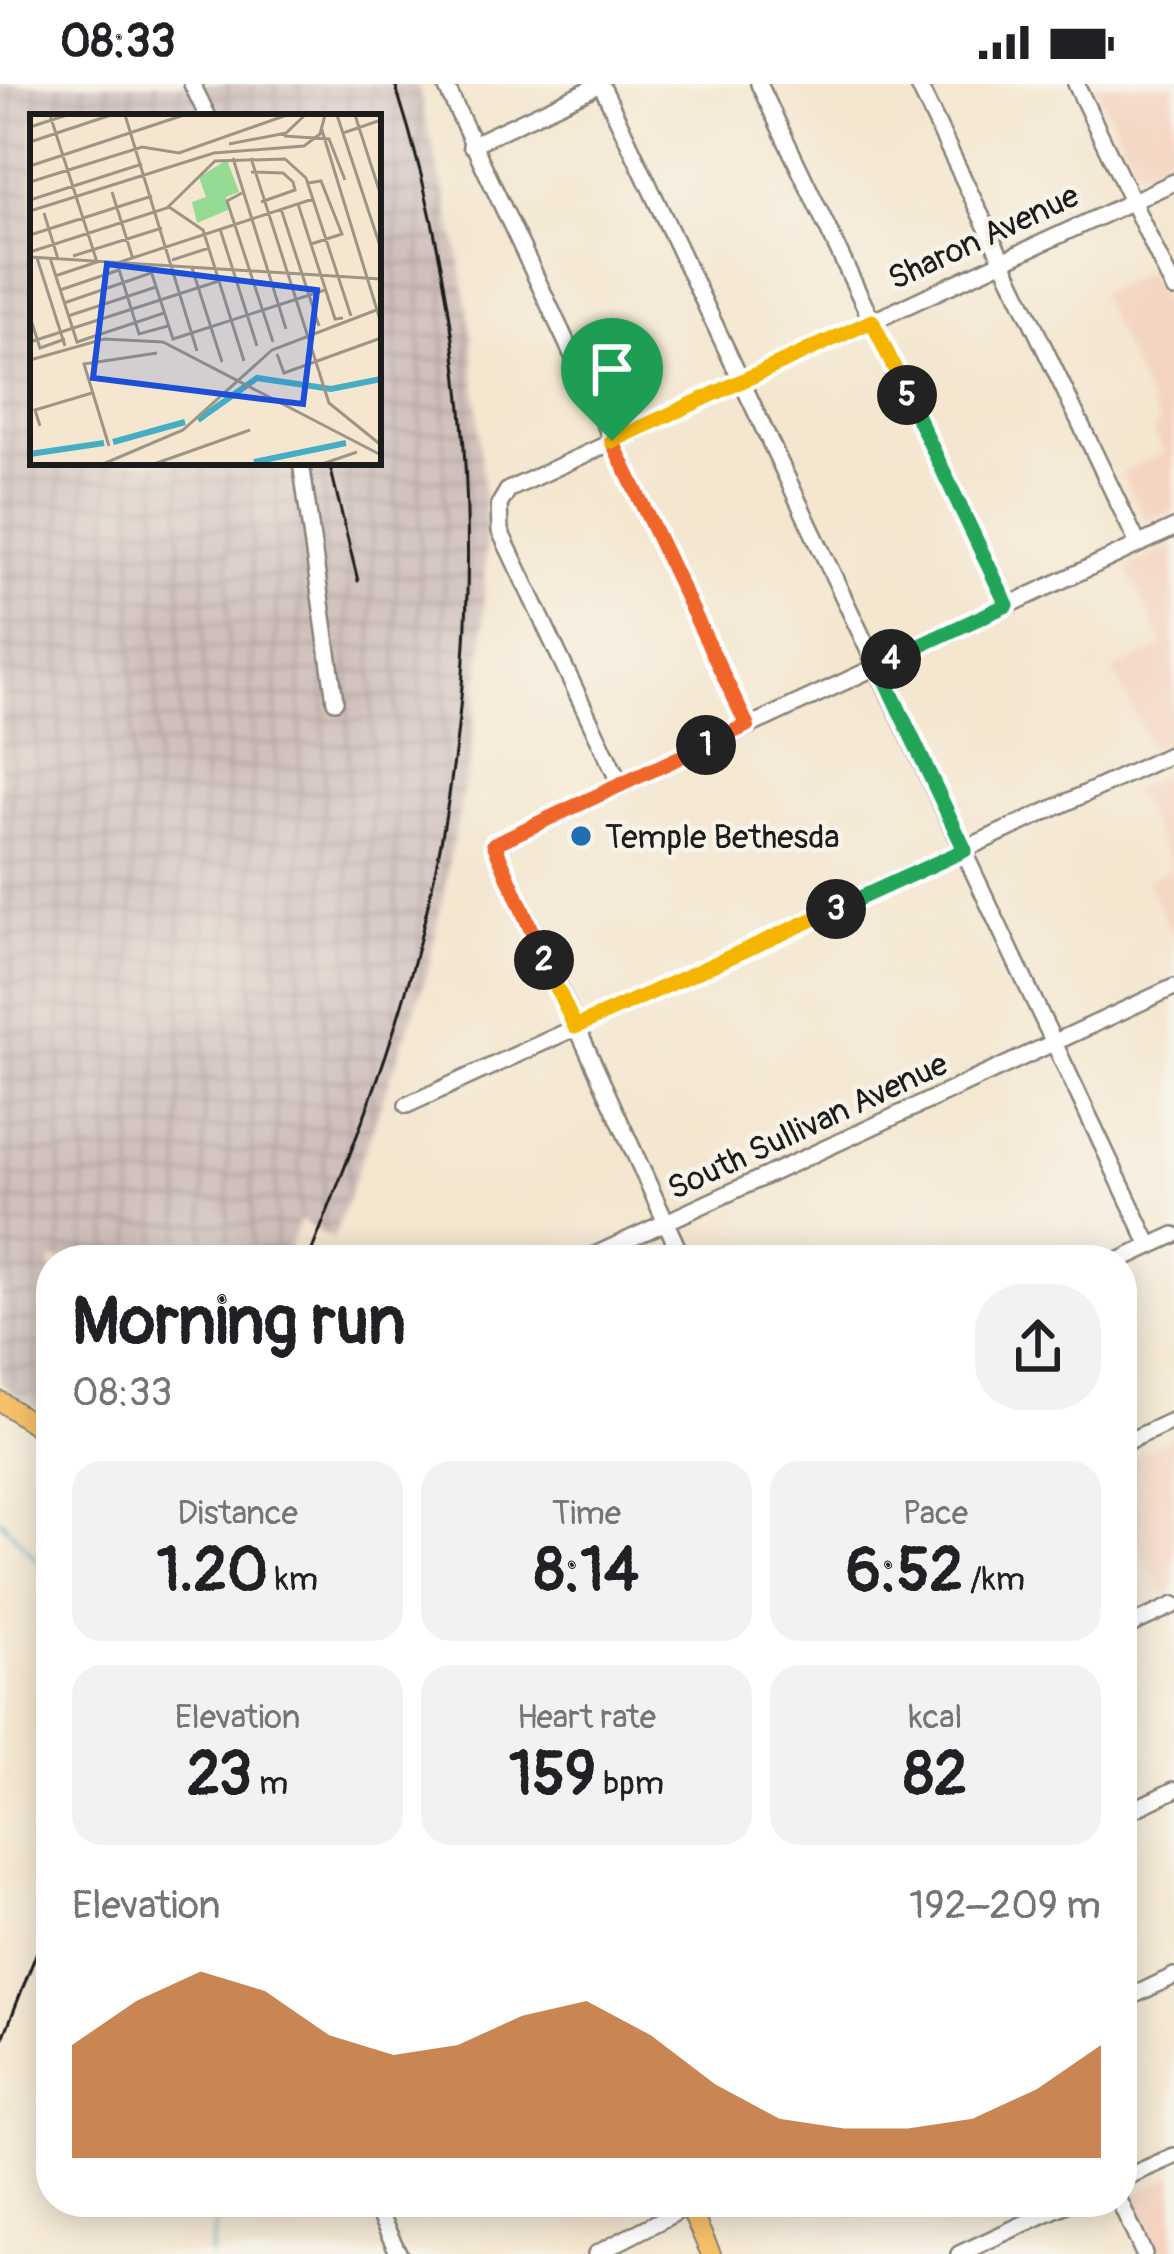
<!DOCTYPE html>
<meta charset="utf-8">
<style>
:root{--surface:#fff;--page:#f2f2f2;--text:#202124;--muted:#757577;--accent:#b45309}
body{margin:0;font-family:Pangolin,sans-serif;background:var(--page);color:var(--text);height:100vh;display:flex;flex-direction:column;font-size:45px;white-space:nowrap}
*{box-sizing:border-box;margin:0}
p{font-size:39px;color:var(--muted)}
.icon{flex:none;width:66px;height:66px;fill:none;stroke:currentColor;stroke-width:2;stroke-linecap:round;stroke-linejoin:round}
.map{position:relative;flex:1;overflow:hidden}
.side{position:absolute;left:36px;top:1161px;width:1101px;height:972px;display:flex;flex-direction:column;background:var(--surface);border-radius:48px;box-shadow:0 6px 30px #0003}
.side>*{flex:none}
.pin{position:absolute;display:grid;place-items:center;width:102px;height:102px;color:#fff;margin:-123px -51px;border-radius:50% 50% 50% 0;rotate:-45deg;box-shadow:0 0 12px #0007}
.pin .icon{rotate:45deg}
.km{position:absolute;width:60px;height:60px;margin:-30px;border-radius:50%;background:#222;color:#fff;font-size:33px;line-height:60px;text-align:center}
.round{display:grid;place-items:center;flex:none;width:126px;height:126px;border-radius:48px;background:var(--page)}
.head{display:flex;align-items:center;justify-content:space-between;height:204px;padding:0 36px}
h1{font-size:66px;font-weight:700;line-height:90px}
.figures{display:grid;grid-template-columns:repeat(3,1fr);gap:18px;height:204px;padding:12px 36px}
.figures div{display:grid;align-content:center;border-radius:30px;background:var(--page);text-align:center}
.figures b{font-size:60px;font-weight:700}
.figures small{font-size:33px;font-weight:400}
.figures p{font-size:33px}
.chart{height:336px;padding:24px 36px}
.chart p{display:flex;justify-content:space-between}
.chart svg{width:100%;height:216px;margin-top:12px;fill:var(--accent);opacity:.7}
.status{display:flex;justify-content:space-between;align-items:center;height:84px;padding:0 60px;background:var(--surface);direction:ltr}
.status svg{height:33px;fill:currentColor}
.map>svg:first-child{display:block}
</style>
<div class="status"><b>08:33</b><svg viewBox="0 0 49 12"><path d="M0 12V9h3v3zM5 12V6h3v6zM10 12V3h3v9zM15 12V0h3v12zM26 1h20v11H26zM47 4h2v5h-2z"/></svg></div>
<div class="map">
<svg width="1174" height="2170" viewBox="0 0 1174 2170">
<defs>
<pattern id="industrial-grid" width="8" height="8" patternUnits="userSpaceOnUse" patternTransform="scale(3)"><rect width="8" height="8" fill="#d0c0bc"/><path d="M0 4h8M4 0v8" fill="none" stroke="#b2a4a1"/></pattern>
</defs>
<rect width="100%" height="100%" fill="#f7f3e8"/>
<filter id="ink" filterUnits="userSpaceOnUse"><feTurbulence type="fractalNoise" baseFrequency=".00833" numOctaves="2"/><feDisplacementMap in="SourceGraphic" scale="24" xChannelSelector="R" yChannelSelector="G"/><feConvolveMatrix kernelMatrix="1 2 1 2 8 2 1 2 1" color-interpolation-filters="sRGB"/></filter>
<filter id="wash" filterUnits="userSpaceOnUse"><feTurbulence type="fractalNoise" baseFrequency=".004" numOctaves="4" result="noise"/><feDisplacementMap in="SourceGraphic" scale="48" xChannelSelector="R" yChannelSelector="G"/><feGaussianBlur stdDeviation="2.7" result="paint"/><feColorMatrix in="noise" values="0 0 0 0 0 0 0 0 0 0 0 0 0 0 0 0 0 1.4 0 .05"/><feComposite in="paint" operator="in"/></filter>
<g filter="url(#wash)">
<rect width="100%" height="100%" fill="#f4e6cf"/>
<!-- built -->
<path fill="#f4d3c0" d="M1095 0H1174V70L1138 87Z
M1148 187 1174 241V425L1146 438 1122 389 1164 369 1153 344 1160 340 1098 210Z
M1174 461V654L1151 665 1114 586 1164 562 1126 483Z
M1174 686V853L1146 797 1171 784 1133 705Z
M1174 1353V1506L1163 1511 1134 1451 1122 1456V1378Z
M1174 2092V2170H1159L1133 2111Z"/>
<!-- industrial -->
<path fill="url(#industrial-grid)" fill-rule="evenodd" d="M0 0H417L458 164 472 251 486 443 483 556 471 668 428 888 333 1155 300 1136 284 1176H51V1335L0 1299ZM33 33H378V378H33Z"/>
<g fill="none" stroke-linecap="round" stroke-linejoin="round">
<!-- stream -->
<path stroke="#45aec4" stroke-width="3" d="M0 1435 51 1491
M210 2170 220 2118"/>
</g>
</g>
<g filter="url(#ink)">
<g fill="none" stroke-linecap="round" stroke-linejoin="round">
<!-- minor casing -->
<g stroke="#888176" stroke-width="20">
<path id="minor" d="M192 0 208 33
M445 0 747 642
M601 0 1150 1162
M759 0 1007 521
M918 0 1138 460
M1076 0 1174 205
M471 61 601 0
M301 378 335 617
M620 700 500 447 499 421 508 406 1174 98
M407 1021 1174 669
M584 1176 1174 903
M683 1176 494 761 1174 444
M1120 1176 1174 1151
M1122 1360 1174 1336
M1122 1545 1174 1521
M1122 1731 1174 1706
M1122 1917 1174 1892
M1122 2095 1174 2072
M373 2118 399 2170
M1120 2118 1144 2170
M596 2170 696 2118
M959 2170 1071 2118"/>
</g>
<!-- major casing -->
<g stroke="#888176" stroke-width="22">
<path id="major" d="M0 1317 51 1352
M687 2118 711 2170"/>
</g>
<!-- minor -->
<use href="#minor" stroke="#fff" stroke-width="15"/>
<!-- major -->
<use href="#major" stroke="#f6c16b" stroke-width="18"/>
<!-- rail -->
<path stroke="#1c1c1c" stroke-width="3" d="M329 378 358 497
M308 1176C351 1069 394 962 421 851 490 572 483 274 395 0
M0 1962 51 1832"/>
</g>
</g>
<g fill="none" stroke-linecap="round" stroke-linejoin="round" filter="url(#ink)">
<!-- split-1 casing -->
<g stroke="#fff" stroke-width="24">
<path id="split-1" d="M612 357 747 641 706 661"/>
</g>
<!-- split-2 casing -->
<g stroke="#fff" stroke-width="24">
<path id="split-2" d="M544 876 494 760 706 661"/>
</g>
<!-- split-3 casing -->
<g stroke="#fff" stroke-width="24">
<path id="split-3" d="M544 876 575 943 836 825"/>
</g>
<!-- split-4 casing -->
<g stroke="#fff" stroke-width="24">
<path id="split-4" d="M836 825 965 766 878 581 891 575"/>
</g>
<!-- split-5 casing -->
<g stroke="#fff" stroke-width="24">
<path id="split-5" d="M891 575 1007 521 907 311"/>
</g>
<!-- split-6 casing -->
<g stroke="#fff" stroke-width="24">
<path id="split-6" d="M612 357 872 237 907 311"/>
</g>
<!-- split-1 -->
<use href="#split-1" stroke="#f0652b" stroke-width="15"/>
<!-- split-2 -->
<use href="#split-2" stroke="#f0652b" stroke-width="15"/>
<!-- split-3 -->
<use href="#split-3" stroke="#f5b400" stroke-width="15"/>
<!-- split-4 -->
<use href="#split-4" stroke="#22a559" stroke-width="15"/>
<!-- split-5 -->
<use href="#split-5" stroke="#22a559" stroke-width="15"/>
<!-- split-6 -->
<use href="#split-6" stroke="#f5b400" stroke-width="15"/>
</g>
<!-- markers -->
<circle fill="#1f6fb2" stroke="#f7f3e8" stroke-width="4.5" cx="581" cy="752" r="12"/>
<g text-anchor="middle" stroke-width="9" stroke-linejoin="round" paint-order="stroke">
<!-- street labels -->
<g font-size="33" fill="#1c1c1c" stroke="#f7f3e8">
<text transform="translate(983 152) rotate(-25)" y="12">Sharon Avenue</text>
<text transform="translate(807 1041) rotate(-25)" y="12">South Sullivan Avenue</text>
</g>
<!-- poi labels -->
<g font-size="33" fill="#1c1c1c" stroke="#f7f3e8" text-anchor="start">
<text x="605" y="764">Temple Bethesda</text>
</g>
</g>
<!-- overview -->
<g transform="translate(30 30)">
<rect width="351" height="351" fill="#f4e6cf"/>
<path d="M197 46 209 78 196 83 198 96 167 109 162 88 176 83 169 63Z" fill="#96db93"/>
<path fill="none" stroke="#45aec4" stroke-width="6" d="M168 306 227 264 301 275 351 265M83 328 155 308M0 340 74 329M224 348 316 329"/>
<path fill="none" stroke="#9e9587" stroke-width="3" d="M20 1 67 148 25 162M95 1 167 237M307 1 351 135M325 1 351 82M0 13 37 1M291 13 351 209M313 19 351 6M254 22 299 25 315 66M0 28 81 1M199 30 256 19 275 1M203 44 256 215M221 44 299 289 351 331M0 52 154 1M221 58 253 59 263 68 265 76 231 88M0 68 112 33 149 39 257 1M278 69 291 67 312 120 281 130M82 78 103 145M212 79 197 87 243 228M0 86 112 50M268 90 305 205 313 204M139 93 173 116 214 247M251 95 289 212M0 97 184 39 274 32 290 20 295 1M14 99 28 145M190 115 227 232M0 121 122 82M0 138 137 94 185 47 255 45 276 64 321 202M43 142 132 114M0 143 351 165M7 144 35 232M20 144 47 228 134 199M142 146 179 134M119 151 143 225 295 176M162 154 192 248M30 176 89 156M34 189 121 159M38 202 126 173M0 203 10 234 35 225M138 212 109 220 87 149 283 85M0 228 189 167M247 240 254 259 351 224M0 246 74 225 133 228 351 341M10 312 5 296 62 279M79 332 54 250 127 239M73 350 153 316 242 236 349 195M124 350 220 316M292 350 327 338"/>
<path fill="#1d4ed8" fill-opacity="0.15" stroke="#1d4ed8" stroke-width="6" d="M77 150 287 176 273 290 63 264Z"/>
<rect width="351" height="351" fill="none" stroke="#1c1c1c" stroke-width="6"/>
</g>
</svg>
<div class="pin" style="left:612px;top:357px;background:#1e9e55"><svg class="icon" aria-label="arrive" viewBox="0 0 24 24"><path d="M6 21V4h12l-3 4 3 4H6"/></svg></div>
<b class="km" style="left:706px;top:661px">1</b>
<b class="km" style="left:544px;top:876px">2</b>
<b class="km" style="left:836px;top:825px">3</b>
<b class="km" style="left:891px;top:575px">4</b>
<b class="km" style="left:907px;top:311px">5</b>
<section class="side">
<div class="head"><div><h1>Morning run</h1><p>08:33</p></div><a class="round"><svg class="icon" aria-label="share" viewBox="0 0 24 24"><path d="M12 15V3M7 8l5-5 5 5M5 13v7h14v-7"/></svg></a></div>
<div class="figures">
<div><p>Distance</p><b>1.20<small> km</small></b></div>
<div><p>Time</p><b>8:14</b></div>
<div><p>Pace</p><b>6:52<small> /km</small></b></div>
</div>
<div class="figures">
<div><p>Elevation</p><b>23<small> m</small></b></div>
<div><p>Heart rate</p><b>159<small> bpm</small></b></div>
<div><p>kcal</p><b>82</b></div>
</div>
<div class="chart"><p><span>Elevation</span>192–209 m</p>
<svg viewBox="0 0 160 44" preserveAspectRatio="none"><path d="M0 44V21L10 12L20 6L30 10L40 19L50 23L60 21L70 15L80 12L90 19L100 29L110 36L120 38L130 38L140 36L150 30L160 21V44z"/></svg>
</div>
</section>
</div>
